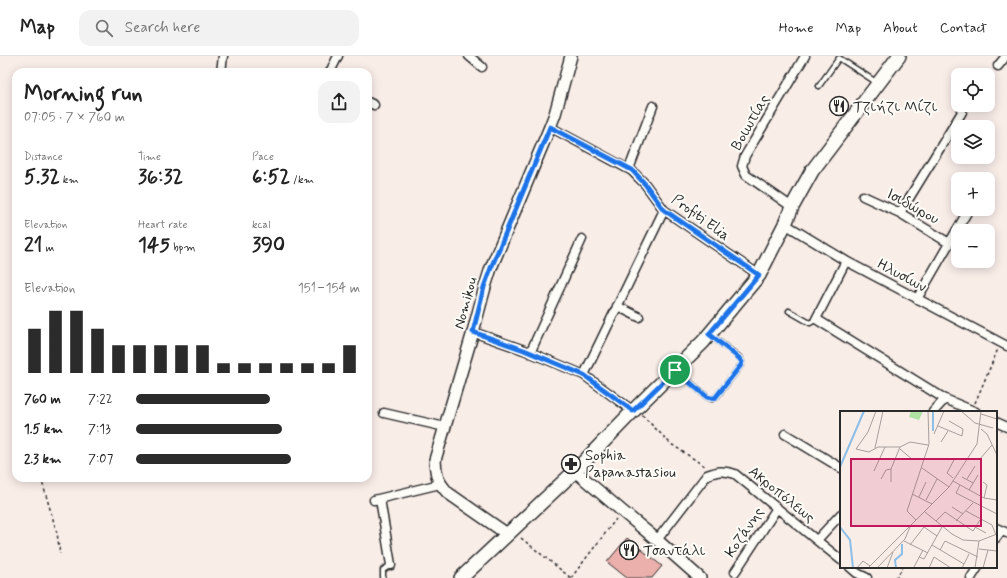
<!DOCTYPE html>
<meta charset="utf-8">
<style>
:root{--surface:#fff;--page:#f2f2f2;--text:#222;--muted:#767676;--line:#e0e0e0;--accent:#2b2b2b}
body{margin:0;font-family:Mynerve,sans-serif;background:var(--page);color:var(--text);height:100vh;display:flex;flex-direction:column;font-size:15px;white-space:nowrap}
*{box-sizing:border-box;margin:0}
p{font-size:13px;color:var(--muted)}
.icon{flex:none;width:22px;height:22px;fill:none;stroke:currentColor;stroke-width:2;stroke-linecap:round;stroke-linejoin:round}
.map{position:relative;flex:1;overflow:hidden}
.sheet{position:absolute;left:12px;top:12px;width:360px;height:414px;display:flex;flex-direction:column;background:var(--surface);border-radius:12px;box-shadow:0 2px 10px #0003}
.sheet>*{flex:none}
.tools{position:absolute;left:951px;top:12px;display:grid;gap:8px}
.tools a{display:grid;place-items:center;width:44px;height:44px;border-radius:8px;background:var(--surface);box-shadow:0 2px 10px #0003;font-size:20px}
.pin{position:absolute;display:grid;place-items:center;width:34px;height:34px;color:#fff;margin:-17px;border:2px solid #fff;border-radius:50%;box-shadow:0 1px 4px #0007}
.round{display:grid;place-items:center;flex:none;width:42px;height:42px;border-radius:12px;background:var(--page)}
.summary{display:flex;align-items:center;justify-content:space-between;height:68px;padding:0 12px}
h1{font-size:22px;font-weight:700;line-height:30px}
.metrics{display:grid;grid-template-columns:repeat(3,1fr);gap:6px;height:68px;padding:4px 12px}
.metrics div{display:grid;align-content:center}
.metrics b{font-size:20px;font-weight:700}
.metrics small{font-size:11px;font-weight:400}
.metrics p{font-size:11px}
.chart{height:112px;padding:8px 12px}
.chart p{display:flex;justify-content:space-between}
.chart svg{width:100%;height:72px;margin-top:4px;stroke:var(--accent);stroke-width:6}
ul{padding:0 12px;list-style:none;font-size:13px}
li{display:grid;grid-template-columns:64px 48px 1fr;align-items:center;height:30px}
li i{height:10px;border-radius:5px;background:var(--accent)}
header{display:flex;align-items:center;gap:24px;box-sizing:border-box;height:56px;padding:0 20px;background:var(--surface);border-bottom:1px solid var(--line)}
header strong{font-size:19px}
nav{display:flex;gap:22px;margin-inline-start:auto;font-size:14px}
.search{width:280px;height:36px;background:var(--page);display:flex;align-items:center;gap:10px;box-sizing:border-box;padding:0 14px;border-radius:12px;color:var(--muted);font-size:15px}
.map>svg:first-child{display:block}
</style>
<header>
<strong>Map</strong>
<div class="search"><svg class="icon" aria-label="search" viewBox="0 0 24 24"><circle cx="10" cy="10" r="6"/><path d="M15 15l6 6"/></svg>Search here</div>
<nav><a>Home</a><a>Map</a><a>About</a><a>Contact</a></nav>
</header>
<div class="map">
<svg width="1007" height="522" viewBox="0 0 1007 522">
<rect width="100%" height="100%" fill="#f9ede8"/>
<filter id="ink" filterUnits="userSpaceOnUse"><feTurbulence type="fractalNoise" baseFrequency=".025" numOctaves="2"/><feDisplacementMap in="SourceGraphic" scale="8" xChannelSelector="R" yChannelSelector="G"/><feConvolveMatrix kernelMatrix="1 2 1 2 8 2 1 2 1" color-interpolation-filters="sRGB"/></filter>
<g filter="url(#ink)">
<!-- building -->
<path fill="#ebb0ab" stroke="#2b2b2b" d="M627 482 662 510 652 522H627L607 506Z"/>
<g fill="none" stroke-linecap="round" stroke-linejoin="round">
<!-- lane casing -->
<g stroke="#2b2b2b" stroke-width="7">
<path id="lane" d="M819 30 839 2 876 26
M789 255 810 267 816 263
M677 315 707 341 712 343 717 340 741 309 742 306 739 301 710 279
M383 522V514L391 509"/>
</g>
<!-- street casing -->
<g stroke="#2b2b2b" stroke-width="11">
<path id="street" d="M469 0 482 11
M998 10 1006 0
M221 16 223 0
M330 16 338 0
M368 46 374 49
M550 71 632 115 645 128 664 154 759 219
M629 113 653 50
M863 140 900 157 949 187
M792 151 746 119 742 110 745 100 805 0
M900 157 962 56
M785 168 846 205 1007 290
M846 205 816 263 945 343 976 356
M917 243 969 153
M617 250 639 261
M473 276 524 294 584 319 633 355
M530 297 582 183
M584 319 664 154
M933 356 945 343
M384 357 445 371
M996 366 1007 371
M785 378 841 412
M380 443 391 509
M374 444 440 428
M996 472 1007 477
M996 482 1001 475
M657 484 707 419C718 415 723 414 735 418L841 504
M817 484 841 458
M850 511 857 517 867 522
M735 516 777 452
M971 522 978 511"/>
</g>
<!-- secondary casing -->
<g stroke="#2b2b2b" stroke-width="14">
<path id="secondary" d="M575 415 622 455 657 484 700 522
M507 478 448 437C437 425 436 420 435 404L473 276 485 231 491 212 550 71 555 58 571 0"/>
</g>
<!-- primary casing -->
<g stroke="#2b2b2b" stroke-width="16">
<path id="primary" d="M461 522 575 415 633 355 703 286 759 219 785 168 792 151 812 115 899 0"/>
</g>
<!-- path -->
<path stroke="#2b2b2b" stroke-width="1.5" stroke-dasharray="3 3" stroke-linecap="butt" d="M16 314V321
M975 347 998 293
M642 359 671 388 706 411
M41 422 57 477 60 498
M521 482 571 522
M571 522 616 463
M896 522 903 511"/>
<!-- lane -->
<use href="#lane" stroke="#fdfcf7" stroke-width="4"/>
<!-- street -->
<use href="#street" stroke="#fdfcf7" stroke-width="8"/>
<!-- secondary -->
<use href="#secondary" stroke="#fdfcf7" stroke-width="11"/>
<!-- primary -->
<use href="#primary" stroke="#fdfcf7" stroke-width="13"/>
</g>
</g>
<g fill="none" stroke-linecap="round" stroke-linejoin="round" filter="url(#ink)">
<!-- route casing -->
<g stroke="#fff" stroke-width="8">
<path id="route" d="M550 71 632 114 645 128 664 154 759 219 709 278 739 302 742 306 741 309 715 342H711L707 341 675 314 633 355 584 319 524 294 473 276 484 231 491 212Z"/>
</g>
<!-- route -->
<use href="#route" stroke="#1a73e8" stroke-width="5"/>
</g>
<!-- icons -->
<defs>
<g id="restaurant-ring" transform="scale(1)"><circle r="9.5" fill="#fdfcf7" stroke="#2b2b2b" stroke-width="1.5"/><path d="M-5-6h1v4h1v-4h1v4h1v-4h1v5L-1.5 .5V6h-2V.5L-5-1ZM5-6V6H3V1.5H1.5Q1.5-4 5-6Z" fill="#2b2b2b"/></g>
<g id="pharmacy-ring" transform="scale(1)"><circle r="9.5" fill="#fdfcf7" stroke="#2b2b2b" stroke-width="1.5"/><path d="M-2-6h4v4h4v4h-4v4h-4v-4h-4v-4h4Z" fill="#2b2b2b"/></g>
</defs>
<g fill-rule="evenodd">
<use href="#restaurant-ring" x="839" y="50"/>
<use href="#pharmacy-ring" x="571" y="408"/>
<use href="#restaurant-ring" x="629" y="494"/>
</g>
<g text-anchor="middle" stroke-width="4" stroke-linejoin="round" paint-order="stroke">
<!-- poi labels -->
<g font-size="15" fill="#2b2b2b" stroke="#fdfcf7" text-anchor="start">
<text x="853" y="55">Τζιήζι Μίζι</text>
<text x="585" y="404">Sophia<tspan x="585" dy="17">Papanastasiou</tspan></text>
<text x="643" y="499">Τσαντάλι</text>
</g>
<!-- street labels -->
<g font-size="15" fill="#2b2b2b" stroke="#fdfcf7">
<text transform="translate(750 66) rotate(-60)" y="5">Βοιωτίας</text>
<text transform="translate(913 150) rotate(29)" y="5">Ισιδώρου</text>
<text transform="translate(701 161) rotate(36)" y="5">Profiti Elia</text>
<text transform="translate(902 219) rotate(28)" y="5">Ηλυσίων</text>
<text transform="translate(465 247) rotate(-75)" y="5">Nomikou</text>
<text transform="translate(782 438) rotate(39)" y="5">Ακροπόλεως</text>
<text transform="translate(744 476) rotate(-56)" y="5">Κοζάνης</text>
</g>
</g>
<!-- overview -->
<g transform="translate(840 355)">
<rect width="157" height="157" fill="#f9ede8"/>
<path d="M71 0H83L79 9 69 6Z" fill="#afe2a3"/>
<path fill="none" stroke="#8cbee8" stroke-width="2" d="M93 0V20M0 56 24 0M0 116 10 129 13 157M56 157 55 149 62 143V133"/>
<path fill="none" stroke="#a79f9c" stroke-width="1" d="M36 0 28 21 16 38 29 41 38 36H60L70 31 88 34M121 0 135 12 153 17M141 3 157 8M98 15 122 25 123 18 109 10M141 18 147 23 157 44V81M94 23 104 0M101 31 108 20M35 37 43 0M60 38 73 49M139 49 152 34M82 57 109 76M34 60 45 36M122 66 133 72M113 67 107 62 115 47M41 68 46 59 51 58M127 68 135 55M113 70 144 87 157 89M51 71V58L60 36M143 71 147 74 144 87M120 74 116 82 157 103M129 79 138 64M72 83 92 93M79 86 86 71M86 89 97 68M112 96 123 103M126 100 152 114 156 124M85 101 112 123 123 129 139 130 157 123M76 109 67 100 89 33 88 0M96 110 105 101 133 120 140 109M116 110 133 92M135 116 146 122M64 130 88 142M70 134 84 116 97 125M92 134 124 153M139 138 157 140M100 139 105 130 138 146M79 146 84 148 102 116M74 156 83 139M17 157 23 150 30 155M28 157 109 76 137 33 141 0M37 157 65 128 70 116M47 157 53 141M89 157 94 146 111 157M122 157 129 143M135 157 139 130M143 157 148 139"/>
<path fill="#c2185b" fill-opacity="0.15" stroke="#c2185b" stroke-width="2" d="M11 48H141V115H11Z"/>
<rect width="157" height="157" fill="none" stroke="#2b2b2b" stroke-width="2"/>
</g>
</svg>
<div class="tools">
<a><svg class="icon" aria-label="locate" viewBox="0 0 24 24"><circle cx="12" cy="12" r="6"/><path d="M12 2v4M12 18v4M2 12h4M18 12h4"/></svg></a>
<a><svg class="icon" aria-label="layers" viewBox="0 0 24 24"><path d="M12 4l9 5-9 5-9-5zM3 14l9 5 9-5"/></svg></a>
<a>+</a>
<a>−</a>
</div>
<div class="pin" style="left:675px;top:314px;background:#1e9e55"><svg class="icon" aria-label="arrive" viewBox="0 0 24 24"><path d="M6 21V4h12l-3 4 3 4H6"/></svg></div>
<section class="sheet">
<div class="summary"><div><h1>Morning run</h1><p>07:05 · 7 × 760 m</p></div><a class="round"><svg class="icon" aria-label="share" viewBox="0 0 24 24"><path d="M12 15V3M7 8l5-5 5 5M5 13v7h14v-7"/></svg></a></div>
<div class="metrics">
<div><p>Distance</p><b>5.32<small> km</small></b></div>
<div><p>Time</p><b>36:32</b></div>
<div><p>Pace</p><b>6:52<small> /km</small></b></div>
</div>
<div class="metrics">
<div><p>Elevation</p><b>21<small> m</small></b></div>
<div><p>Heart rate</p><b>145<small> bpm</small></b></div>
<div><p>kcal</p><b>390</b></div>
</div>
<div class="chart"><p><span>Elevation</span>151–154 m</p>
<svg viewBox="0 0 160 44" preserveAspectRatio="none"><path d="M5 44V17M15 44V6M25 44V6M35 44V17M45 44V27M55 44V27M65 44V27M75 44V27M85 44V27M95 44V38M105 44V38M115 44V38M125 44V38M135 44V38M145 44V38M155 44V27"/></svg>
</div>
<ul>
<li><b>760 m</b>7:22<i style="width:60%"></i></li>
<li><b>1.5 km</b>7:13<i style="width:65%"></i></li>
<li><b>2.3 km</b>7:07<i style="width:69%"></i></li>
</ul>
</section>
</div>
